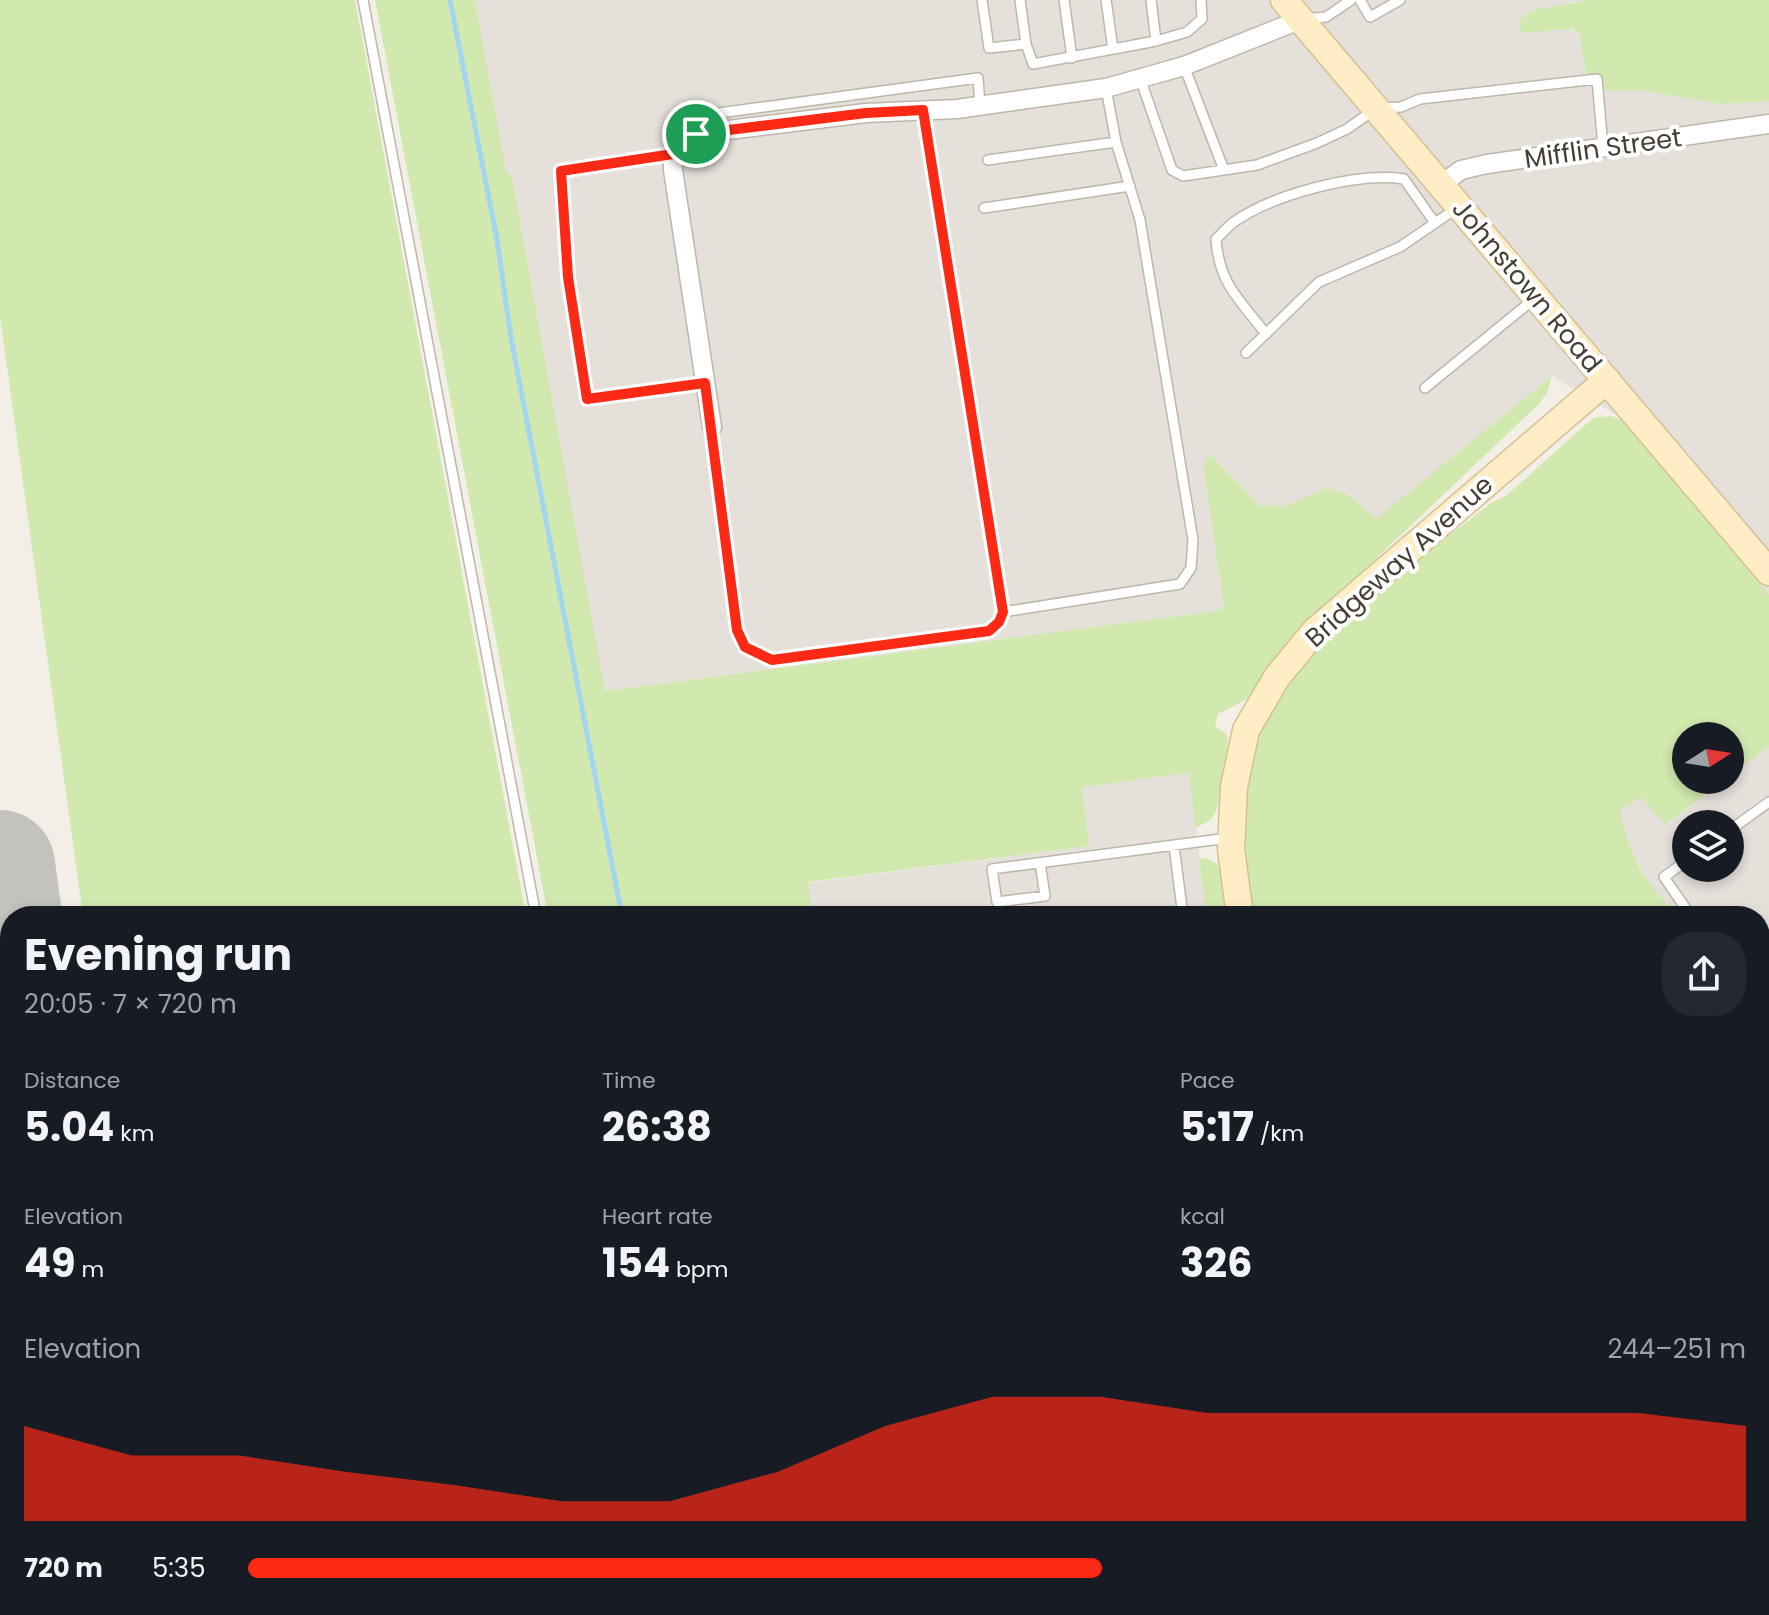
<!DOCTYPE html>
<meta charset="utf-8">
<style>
:root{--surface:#171b24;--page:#242831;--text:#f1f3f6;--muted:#9ea1a6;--accent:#fc2a14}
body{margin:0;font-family:Poppins,sans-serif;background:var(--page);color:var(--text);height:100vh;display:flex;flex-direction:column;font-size:30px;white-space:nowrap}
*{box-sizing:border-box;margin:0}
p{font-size:26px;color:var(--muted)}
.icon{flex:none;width:44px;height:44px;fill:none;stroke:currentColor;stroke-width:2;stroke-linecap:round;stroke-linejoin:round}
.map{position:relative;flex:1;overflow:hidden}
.details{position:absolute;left:0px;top:906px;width:1770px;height:710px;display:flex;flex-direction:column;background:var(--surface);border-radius:32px 32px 0 0;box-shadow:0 4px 12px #0003}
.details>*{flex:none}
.needle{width:52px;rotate:78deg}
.buttons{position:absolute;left:1672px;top:722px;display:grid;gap:16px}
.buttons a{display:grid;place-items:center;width:72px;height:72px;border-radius:50%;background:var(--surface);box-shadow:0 4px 12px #0003;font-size:40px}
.pin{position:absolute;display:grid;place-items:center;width:68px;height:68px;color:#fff;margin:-34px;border:4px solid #fff;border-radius:50%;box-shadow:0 2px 8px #0007}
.round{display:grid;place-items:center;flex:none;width:84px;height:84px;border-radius:32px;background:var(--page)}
.overview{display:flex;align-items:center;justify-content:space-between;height:136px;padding:0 24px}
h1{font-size:44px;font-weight:700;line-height:60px}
.metrics{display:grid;grid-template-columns:repeat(3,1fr);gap:12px;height:136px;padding:8px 24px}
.metrics div{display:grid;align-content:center}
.metrics b{font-size:40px;font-weight:700}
.metrics small{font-size:22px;font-weight:400}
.metrics p{font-size:22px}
.chart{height:224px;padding:16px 24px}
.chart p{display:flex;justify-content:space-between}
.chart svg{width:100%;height:144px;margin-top:8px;fill:var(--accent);opacity:.7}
ul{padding:0 24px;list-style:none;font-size:26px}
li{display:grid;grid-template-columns:128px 96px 1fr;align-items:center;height:60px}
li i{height:20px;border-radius:10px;background:var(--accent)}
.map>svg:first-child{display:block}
</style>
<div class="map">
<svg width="1769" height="1615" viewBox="0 0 1769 1615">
<rect width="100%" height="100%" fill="#f3efe6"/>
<!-- industrial -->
<path fill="#e6e0db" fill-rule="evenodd" d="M475 0H1590L1531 10 1580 35 1587 84 1595 90 1645 91 1721 104 1769 101V595L1626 421 1552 376 1376 520 1349 494 1326 488 1285 506H1260L1210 454 1203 466 1224 607 1216 611 604 691 512 177 506 170Z
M1769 746V1013L1760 1003V916H1680L1654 892 1627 844 1620 810 1641 797 1666 825 1725 780H1730V776ZM1686 824H1730V868H1686Z
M1189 773 1207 916H812L807 883 1088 846 1081 787Z
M1769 1178V1615H1159L1158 1606H1760V1179Z"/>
<!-- green -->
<path fill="#d1e8ae" d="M0 0H355L526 916H83L0 316Z
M375 0H475L506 170 512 177 605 691 1216 611 1224 607 1203 466 1210 454 1260 506H1285L1326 488 1348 494 1376 519 1552 376 1547 393 1539 404 1309 622 1282 653 1247 699 1218 714 1215 727 1226 733 1228 739C1226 759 1224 802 1212 818 1208 823 1200 825 1195 828L1189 773 1082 787 1089 846 808 882 812 916H548Z
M1590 0H1769V101L1721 104 1645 91 1595 90 1587 84 1580 35 1571 29 1520 33 1519 21 1531 10Z
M1611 416 1626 421 1769 595V746L1730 776V736H1686V780H1725L1665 825 1641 797 1620 810C1630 858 1644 883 1680 916H1252C1248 876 1241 835 1245 794 1256 662 1395 579 1490 504L1508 494 1585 425 1594 418Z
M1199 858C1232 860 1226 889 1229 916H1207Z
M1760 1003 1769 1013V1178L1760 1179Z
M0 1418 10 1491V1606H26L27 1615H0Z
M177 1606H373L374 1615H178Z
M431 1606H657L659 1615H432Z
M679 1606H858L860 1615H683Z"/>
<!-- parking -->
<path fill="#e4e2de" d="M1411 1606H1572L1573 1615H1412Z"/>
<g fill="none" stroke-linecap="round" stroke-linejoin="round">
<!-- stream -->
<path stroke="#a2d5f1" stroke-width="5" d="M450 0 497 239 511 338 622 916
M736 1615 738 1606"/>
<!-- taxiway -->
<path stroke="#c4c2be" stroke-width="44" d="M0 1033 10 1011
M0 1156 10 1166
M403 1606 404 1615
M875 1606 878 1615"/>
<!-- runway -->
<path stroke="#c4c2be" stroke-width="110" d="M0 865 10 938
M101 1606 103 1615"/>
<!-- lane casing -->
<g stroke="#bfb6a9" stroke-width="12">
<path id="lane" d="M363 0 536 916
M982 0 989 48 1026 44
M1020 0 1026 44 1033 64 1156 41 1151 0
M1064 0 1072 58
M1106 0 1113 49
M1360 0 1370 17 1400 0
M1305 19 1326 17 1351 0
M1156 41 1187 32 1202 19 1201 0
M1184 66 1224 170
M1140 78 1172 170 1183 176 1257 165 1317 143 1347 129 1377 108 1401 107 1420 99 1597 79 1603 147
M696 134 704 115 978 78 980 105
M673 154 561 171 568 277 587 399 705 383
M988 160 1116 142
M984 208 1130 186
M1266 334C1240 300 1219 284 1216 239 1222 234 1228 226 1234 222 1274 194 1357 172 1404 179L1435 223
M1246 353 1319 282 1400 247 1457 208
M1425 388 1534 299
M712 427 737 630 745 647 772 660 989 631 999 622 1003 612 923 110
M1003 612 1180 584 1191 568 1193 540 1140 220 1116 142 1106 88
M1730 830 1769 802
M1174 846 1183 916
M1686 861 1664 877 1691 916
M1040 863 1045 896 997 902 992 869 1228 838
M1760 1000 1769 1011
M1760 1239 1769 1238
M1766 1568 1769 1567
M1760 1602 1769 1601
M666 1606 669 1615
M1381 1606 1383 1615
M1401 1606 1402 1615
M1661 1615 1729 1606"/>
</g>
<!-- street casing -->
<g stroke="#bfb6a9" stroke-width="21">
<path id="street" d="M1442 184 1461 170 1487 164 1769 124
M712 427 673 170V154L681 141 696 134 866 113 957 109 1106 88 1184 66 1302 19"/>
</g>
<!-- secondary casing -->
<g stroke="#d4c096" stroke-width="29">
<path id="secondary" d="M1284 0 1769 572
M1240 916 1231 849 1234 787 1246 730 1277 677 1315 631 1607 380
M1626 1606 1628 1615"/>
</g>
<!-- lane -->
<use href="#lane" stroke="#fff" stroke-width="9"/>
<!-- street -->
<use href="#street" stroke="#fff" stroke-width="18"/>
<!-- secondary -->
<use href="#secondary" stroke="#ffeec5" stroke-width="26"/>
</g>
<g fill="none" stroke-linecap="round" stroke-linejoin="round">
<!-- route casing -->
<g stroke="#fff" stroke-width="16">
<path id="route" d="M923 110 1003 612 999 622 989 631 772 660 745 647 737 630 705 383 587 399 568 277 561 171 673 154 681 141 696 134 866 113Z"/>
</g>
<!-- route -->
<use href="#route" stroke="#fc2a14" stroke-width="10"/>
</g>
<g text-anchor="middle" stroke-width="8" stroke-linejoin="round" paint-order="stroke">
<!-- street labels -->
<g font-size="26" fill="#463f35" stroke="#fff">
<text transform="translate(1603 148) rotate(-8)" y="9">Mifflin Street</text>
<text transform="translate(1527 286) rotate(50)" y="9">Johnstown Road</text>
<text transform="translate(1399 561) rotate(-42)" y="9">Bridgeway Avenue</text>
</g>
</g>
</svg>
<div class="buttons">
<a><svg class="needle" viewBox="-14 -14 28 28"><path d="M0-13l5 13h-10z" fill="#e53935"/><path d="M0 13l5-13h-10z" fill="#9ea1a6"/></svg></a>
<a><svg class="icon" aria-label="layers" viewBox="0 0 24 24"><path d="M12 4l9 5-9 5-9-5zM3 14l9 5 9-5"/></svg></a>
</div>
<div class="pin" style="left:696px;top:134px;background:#1e9e55"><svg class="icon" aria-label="arrive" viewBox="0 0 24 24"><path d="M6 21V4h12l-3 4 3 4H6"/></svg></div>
<section class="details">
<div class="overview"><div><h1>Evening run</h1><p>20:05 · 7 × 720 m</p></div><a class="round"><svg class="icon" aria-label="share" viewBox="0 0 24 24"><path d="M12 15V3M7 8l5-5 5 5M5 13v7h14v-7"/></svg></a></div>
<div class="metrics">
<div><p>Distance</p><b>5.04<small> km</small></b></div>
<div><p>Time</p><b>26:38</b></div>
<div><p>Pace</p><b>5:17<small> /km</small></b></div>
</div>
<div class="metrics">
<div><p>Elevation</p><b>49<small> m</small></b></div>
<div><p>Heart rate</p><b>154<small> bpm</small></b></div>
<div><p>kcal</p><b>326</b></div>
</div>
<div class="chart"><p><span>Elevation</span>244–251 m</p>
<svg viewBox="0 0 160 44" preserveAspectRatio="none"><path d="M0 44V15L10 24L20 24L30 29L40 33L50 38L60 38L70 29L80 15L90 6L100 6L110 11L120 11L130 11L140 11L150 11L160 15V44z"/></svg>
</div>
<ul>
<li><b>720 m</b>5:35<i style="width:57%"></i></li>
</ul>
</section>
</div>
